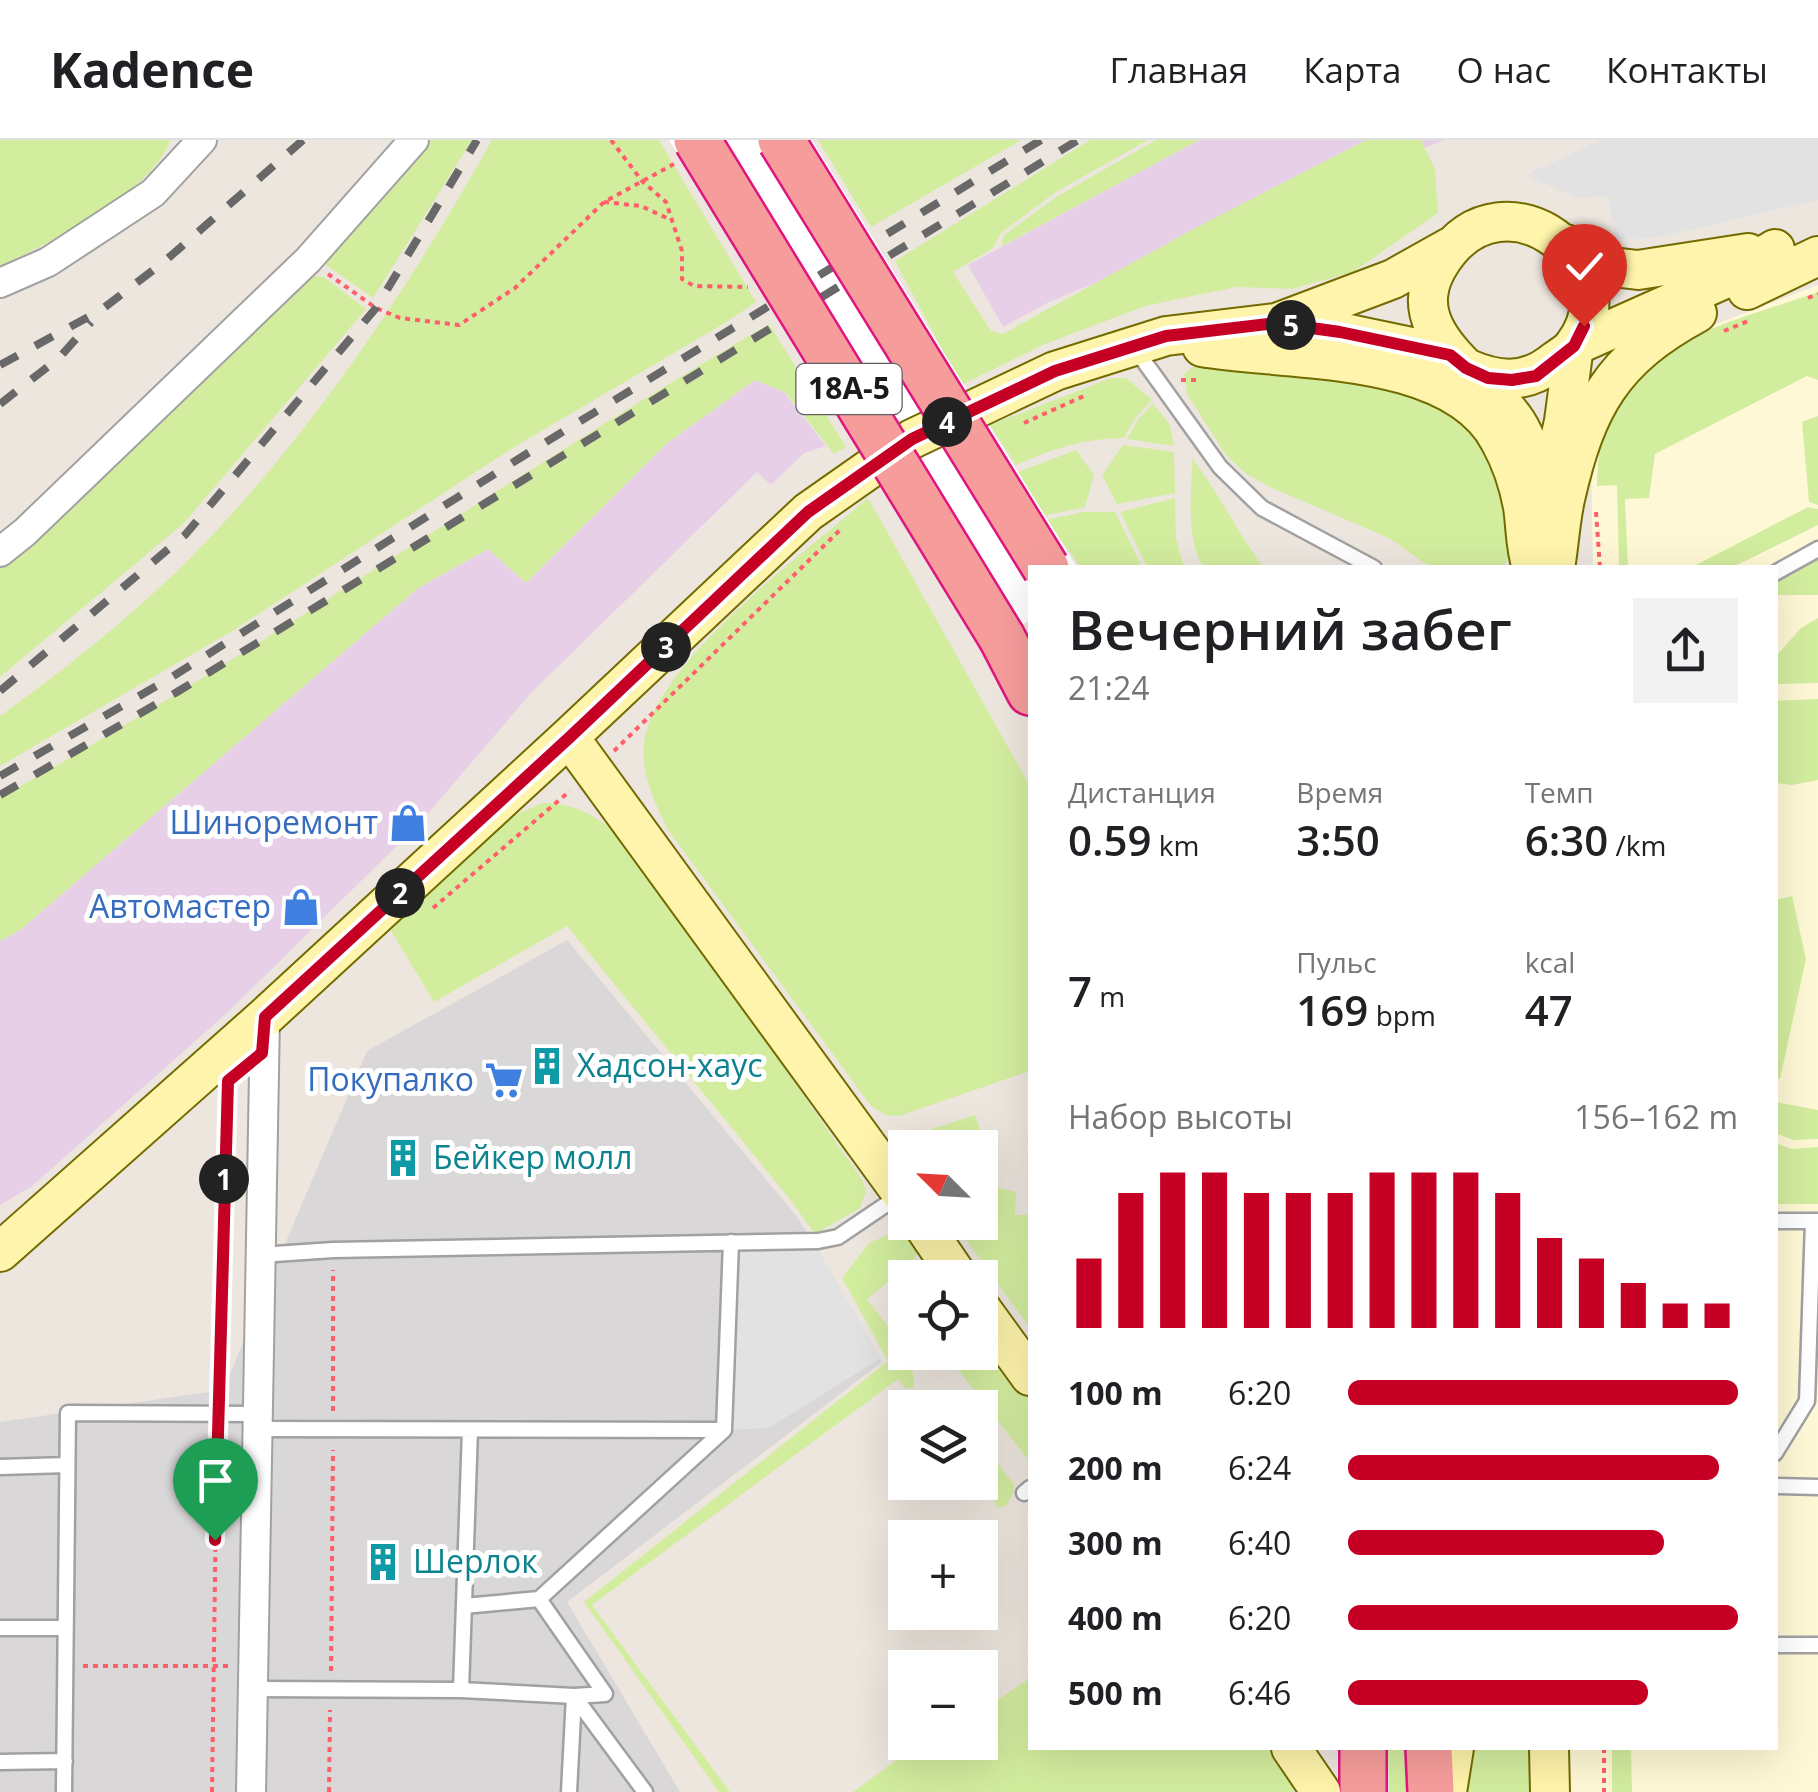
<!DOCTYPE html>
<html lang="ru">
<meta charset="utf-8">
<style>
:root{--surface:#fff;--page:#f2f2f2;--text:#202124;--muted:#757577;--line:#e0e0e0;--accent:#c50024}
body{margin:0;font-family:"Open Sans",sans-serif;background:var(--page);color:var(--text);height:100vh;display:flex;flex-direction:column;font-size:38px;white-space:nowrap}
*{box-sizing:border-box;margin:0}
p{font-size:32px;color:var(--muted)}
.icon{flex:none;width:55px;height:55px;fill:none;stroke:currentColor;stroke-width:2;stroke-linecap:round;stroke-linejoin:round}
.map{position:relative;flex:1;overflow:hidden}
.side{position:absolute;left:1028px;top:425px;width:750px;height:1185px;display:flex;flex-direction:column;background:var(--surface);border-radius:0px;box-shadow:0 10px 40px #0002}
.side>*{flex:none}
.needle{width:65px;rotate:294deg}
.controls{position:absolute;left:888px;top:990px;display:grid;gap:20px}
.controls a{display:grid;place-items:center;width:110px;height:110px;border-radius:0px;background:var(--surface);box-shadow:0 10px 40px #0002;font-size:50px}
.pin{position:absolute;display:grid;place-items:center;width:85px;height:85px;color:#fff;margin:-102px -42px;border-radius:50% 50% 50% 0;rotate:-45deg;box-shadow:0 0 10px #0007}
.pin .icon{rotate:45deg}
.km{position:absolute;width:50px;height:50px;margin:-25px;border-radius:50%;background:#222;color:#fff;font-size:28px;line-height:50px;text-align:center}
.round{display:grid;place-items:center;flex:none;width:105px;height:105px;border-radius:0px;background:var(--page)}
.headline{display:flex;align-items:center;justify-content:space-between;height:170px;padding:0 40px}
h1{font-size:55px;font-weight:600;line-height:75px}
.stats{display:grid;grid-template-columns:repeat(3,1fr);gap:15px;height:170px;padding:10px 40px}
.stats div{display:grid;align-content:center}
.stats b{font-size:42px;font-weight:600}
.stats small{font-size:28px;font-weight:400}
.stats p{font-size:28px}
.chart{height:280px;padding:20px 40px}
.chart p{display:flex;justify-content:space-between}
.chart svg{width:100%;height:180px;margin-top:10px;stroke:var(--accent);stroke-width:6}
ul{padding:0 40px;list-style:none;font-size:32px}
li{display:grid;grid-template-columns:160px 120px 1fr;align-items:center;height:75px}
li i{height:25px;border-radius:12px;background:var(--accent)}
header{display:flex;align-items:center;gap:60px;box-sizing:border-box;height:140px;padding:0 50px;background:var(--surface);border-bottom:2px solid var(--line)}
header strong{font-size:48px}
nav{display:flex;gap:55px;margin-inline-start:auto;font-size:35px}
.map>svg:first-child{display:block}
</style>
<header>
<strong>Kadence</strong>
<nav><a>Главная</a><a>Карта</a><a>О нас</a><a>Контакты</a></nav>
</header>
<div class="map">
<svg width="1818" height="1652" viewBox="0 0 1818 1652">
<rect width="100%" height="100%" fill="#ede6de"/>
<!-- residential -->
<path fill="#d9d7d7" d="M567 800 798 1078 882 1222 567 1462 680 1652H0V1282L223 1250 367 911Z"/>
<!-- industrial -->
<path fill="#e7d0e7" d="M1199 0H1444L1049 162 1003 187 968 125Z
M755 240 784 252 826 306 804 313 771 345 757 332 530 554 420 683 227 873 31 1047 0 1065V801L20 790 418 448 489 409 526 443 666 304Z"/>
<!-- education -->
<path fill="#fff8d6" d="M1818 145V1652H1550L1549 1608H1775V428L1593 427 1591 314 1672 201Z"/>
<!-- grass -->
<path fill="#d3ed9f" d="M0 0H170C153 52 48 104 0 126Z
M426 0H472L373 158 326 125 327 114Z
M492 0H659L756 162 728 181 511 309 234 490 0 626V576C69 526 140 470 199 409 316 288 410 146 492 0Z
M818 0H1021L871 87Z
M1090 0H1148L1056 52 1001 93 992 109 953 132 991 191 1003 194 1199 86 1366 0H1421L1435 29 1438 73 1353 132 1292 149 1236 147 1145 166 1045 204 961 245 895 121Z
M1156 0H1199L1002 106 1003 96 1056 57Z
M312 136 324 137 366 169 184 383 0 537V423L87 351 214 231 299 139Z
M1818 152V240L1807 236 1655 314 1649 358 1625 359 1628 427H1619L1617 345 1597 346C1598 314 1601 277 1621 250 1660 196 1757 174 1818 152Z
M769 184 846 307 834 314 785 252 755 240 666 304 526 443 488 409 418 448 20 790 0 801V658C262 510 509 336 769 184Z
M1224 225 1401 244 1459 269 1505 341 1510 414 1504 427H1430L1389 398 1270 347 1245 333 1226 315 1187 254 1184 234 1193 227Z
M1111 238H1126L1152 260 1136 277 1124 298C1086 298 1051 309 1016 325L990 285Z
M1153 264 1169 283 1174 306 1127 299 1139 278Z
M1818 276V365L1809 362 1802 282Z
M1123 305 1174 312 1175 353 1117 364 1102 335Z
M1076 310 1094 335 1085 367 1043 376 1018 332Z
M1192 318C1219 353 1237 392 1263 427H1203C1185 398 1192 351 1192 318Z
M868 358 1030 646V931L899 976 886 975 871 966 668 690C655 664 640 632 644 602 656 521 806 412 868 358Z
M1175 358 1176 399 1184 427H1147L1120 372Z
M1808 367 1818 369V385L1733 427H1698L1696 425Z
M1084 372H1115L1142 427H1081L1046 380Z
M1818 408V455H1775V433Z
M1818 478V543L1775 544V517L1801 488Z
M1818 559V640L1792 645 1775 643V561Z
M542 663C578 662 602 680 628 703L863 1041 866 1051 860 1068 815 1094 788 1057 567 786 434 862 390 789 513 676Z
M1792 756 1806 819 1780 939 1775 938V760Z
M1775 962 1818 970V999L1794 1000 1775 993Z
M975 975 999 1048 1016 1052 1015 1075H1030V1188L954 1083 980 1082V1008H905V1015L901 1010 910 996Z
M1775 1003 1792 1009 1818 1007V1064H1775Z
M903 1088 918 1110 914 1120 867 1159C884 1183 916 1217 914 1247L906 1249 898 1239 592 1465 730 1652H719L584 1462 888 1221 842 1138 869 1103Z
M980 1189 1030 1259V1322L945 1213 980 1212Z
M980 1301 1013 1343 1014 1351 1006 1366 998 1368 980 1342Z
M1030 1538V1608H1272L1292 1638 1294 1652H853L919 1603 980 1602V1572Z
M1388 1608H1406L1408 1652H1389Z
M1464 1608H1534L1535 1652H1464Z
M1612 1608H1631L1632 1652H1612Z"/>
<!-- parking -->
<path fill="#e2e2e2" d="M1600 0H1818V60L1655 98 1617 100 1607 56 1577 58 1526 35Z
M813 1101 881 1218 769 1288 724 1290 731 1102Z"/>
<!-- pier -->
<path fill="#fff" d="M669 0H812L1077 427 1030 428V480L984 509Z"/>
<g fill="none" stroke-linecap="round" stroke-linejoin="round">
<!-- service casing -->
<g stroke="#a1a1a1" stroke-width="19">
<path id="service" d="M1136 210 1220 327 1262 368 1374 428
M1775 433 1818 409
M1775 1081H1818
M260 1115 333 1110 818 1101 838 1097 900 1055
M256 1289 724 1290 731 1102
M1775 1313 1807 1261 1813 1081
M0 1327 67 1325
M1775 1346 1818 1347
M1024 1353 1030 1348
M464 1466 539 1459
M0 1488H65
M1775 1505H1818
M253 1549 461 1550 470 1290
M461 1550 574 1556 569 1652
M574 1556 605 1554 539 1459 724 1290
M574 1556 645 1652
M0 1622 65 1621
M64 1652 68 1273 256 1274"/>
</g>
<!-- minor casing -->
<g stroke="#a1a1a1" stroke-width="32">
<path id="minor" d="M0 143 48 122 153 53 202 0
M0 412 25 392 308 120 414 0
M251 1652 265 877"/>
</g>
<!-- secondary casing -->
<g stroke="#736b00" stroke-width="42">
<path id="secondary" d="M1566 104 1604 126 1638 130 1748 113
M1747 150 1818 116
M1279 182 1393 139 1450 107
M1202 207C1286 222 1453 210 1500 301 1511 321 1519 345 1523 367 1526 387 1525 407 1532 428
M1466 228C1496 241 1523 245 1551 224 1558 218 1569 213 1574 205 1634 127 1505 25 1442 120 1393 192 1485 233 1517 283 1531 305 1537 337 1545 362
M1545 367 1564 281 1574 206 1729 137 1775 109
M1555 428C1559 405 1560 382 1565 359 1586 266 1612 219 1697 173
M569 597 905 1058
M921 1082 959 1138
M0 1112 265 877 569 597 808 372 912 299 1055 231 1166 196 1276 183 1340 192 1450 215
M980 1167 1030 1236
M1291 1608 1321 1652
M1549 1608 1550 1652
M1447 1652 1454 1608"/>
</g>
<!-- trunk casing -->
<g stroke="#e11580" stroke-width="50">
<path id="trunk" d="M1002 498 1030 552
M1429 1608 1431 1652
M1363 1652V1608"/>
</g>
<!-- path -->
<path stroke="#ff5e6a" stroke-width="4" stroke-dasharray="5 5" stroke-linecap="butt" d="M611 0 642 41 666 62 682 111V139L694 146 748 147
M604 62 641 66 671 80
M328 134 376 168 400 178 459 185 515 148 604 62 674 24
M1808 158 1818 154
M1724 191 1748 181
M1181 240H1201
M1024 283 1084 256
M1596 372 1600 428
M614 611 840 390
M433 768 570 651
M217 1257 227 952
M333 1271V1130
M83 1526H228
M331 1531 333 1310
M1604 1608V1652
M212 1652 217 1292
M329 1652 330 1570"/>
<!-- service -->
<use href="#service" stroke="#fff" stroke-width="14"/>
<!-- minor -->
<use href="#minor" stroke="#fff" stroke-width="28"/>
<!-- secondary -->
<use href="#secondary" stroke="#fef4ab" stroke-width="38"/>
<!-- trunk -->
<use href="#trunk" stroke="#f69d9c" stroke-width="45"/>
<!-- rail -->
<path stroke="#686868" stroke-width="8" stroke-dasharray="20 20" stroke-linecap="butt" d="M0 225 101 170 165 121 303 0
M0 264 59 218 91 182
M0 551 185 395 376 168 477 0
M0 636 167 540 528 313 1041 0
M0 655 177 552 1078 0"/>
<!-- trunk-bridge casing -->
<g stroke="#e11580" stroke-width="50" stroke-linecap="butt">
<path id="trunk-bridge" d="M697 0 1002 498
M781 0 1046 428"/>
</g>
<!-- trunk-bridge -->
<use href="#trunk-bridge" stroke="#f69d9c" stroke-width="45"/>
</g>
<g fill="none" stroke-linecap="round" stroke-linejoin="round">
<!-- route casing -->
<g stroke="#fff" stroke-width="20">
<path id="route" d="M215 1400 228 941 262 913 265 877 570 597 808 372 912 299 1055 231 1166 196 1276 183 1340 192 1450 215 1466 228 1488 238 1512 240 1536 236 1574 206 1584 186"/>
</g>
<!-- route -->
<use href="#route" stroke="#c50024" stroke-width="12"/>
</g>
<!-- icons -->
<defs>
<g id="shop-bare" transform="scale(3)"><path d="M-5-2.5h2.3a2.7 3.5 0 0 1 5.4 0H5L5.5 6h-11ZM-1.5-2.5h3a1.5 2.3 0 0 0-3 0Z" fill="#3f7fe0" stroke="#fff" stroke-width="2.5" paint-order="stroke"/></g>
<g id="building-bare" transform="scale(3)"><path d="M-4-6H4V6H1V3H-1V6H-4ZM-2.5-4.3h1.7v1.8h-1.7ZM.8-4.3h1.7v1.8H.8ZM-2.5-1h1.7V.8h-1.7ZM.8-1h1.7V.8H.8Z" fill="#0f9aa8" stroke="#fff" stroke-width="2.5" paint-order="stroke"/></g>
<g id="supermarket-bare" transform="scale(3)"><path d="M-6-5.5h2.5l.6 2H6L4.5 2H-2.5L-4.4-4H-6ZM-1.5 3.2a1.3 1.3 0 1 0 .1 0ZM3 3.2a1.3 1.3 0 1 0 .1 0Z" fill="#3f7fe0" stroke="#fff" stroke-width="2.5" paint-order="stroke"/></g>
</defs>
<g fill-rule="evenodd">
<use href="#shop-bare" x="408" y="683"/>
<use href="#shop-bare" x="301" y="767"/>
<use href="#building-bare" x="547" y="926"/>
<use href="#supermarket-bare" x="504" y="940"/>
<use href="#building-bare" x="403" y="1018"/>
<use href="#building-bare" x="383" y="1422"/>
</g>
<g text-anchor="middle" stroke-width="10" stroke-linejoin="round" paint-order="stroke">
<!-- shield labels -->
<rect fill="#fff" stroke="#5f5f5f" stroke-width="2.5" x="796.5" y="224" width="105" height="50" rx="8"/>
<g font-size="30" font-weight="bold" fill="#1a1a1a">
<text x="849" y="259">18А-5</text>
</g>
<!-- shop labels -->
<g font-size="32" fill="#366cbe" stroke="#fff" text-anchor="end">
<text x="378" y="694">Шиноремонт</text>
<text x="271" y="778">Автомастер</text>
<text x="474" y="951">Покупалко</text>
</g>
<!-- culture labels -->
<g font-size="32" fill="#0d838f" stroke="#fff" text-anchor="start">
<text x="577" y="937">Хадсон-хаус</text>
<text x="433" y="1029">Бейкер молл</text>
<text x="413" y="1433">Шерлок</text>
</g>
</g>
</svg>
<div class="controls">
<a><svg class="needle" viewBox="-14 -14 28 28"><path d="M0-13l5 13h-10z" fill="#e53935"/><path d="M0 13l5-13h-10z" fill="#757577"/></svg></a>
<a><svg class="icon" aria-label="locate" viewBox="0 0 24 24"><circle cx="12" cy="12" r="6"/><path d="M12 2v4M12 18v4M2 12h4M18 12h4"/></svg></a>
<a><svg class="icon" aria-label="layers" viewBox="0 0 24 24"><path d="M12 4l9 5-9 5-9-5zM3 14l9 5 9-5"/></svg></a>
<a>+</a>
<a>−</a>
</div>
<div class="pin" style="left:215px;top:1400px;background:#1e9e55"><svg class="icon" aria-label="arrive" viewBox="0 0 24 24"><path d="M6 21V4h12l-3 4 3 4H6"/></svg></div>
<div class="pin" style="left:1584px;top:186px;background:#d93025"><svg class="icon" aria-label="check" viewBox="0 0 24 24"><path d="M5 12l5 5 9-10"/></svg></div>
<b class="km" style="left:224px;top:1039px">1</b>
<b class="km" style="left:400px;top:753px">2</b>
<b class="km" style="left:666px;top:507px">3</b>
<b class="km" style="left:947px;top:282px">4</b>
<b class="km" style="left:1291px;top:185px">5</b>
<section class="side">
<div class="headline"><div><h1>Вечерний забег</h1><p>21:24</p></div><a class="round"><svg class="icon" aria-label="share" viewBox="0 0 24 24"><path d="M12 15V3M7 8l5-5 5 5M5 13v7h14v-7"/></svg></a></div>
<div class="stats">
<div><p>Дистанция</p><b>0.59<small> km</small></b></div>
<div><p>Время</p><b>3:50</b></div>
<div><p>Темп</p><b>6:30<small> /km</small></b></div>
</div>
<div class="stats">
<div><b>7<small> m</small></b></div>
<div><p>Пульс</p><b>169<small> bpm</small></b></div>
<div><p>kcal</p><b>47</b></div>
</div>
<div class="chart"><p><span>Набор высоты</span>156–162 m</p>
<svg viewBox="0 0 160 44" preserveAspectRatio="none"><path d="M5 44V27M15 44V11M25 44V6M35 44V6M45 44V11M55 44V11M65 44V11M75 44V6M85 44V6M95 44V6M105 44V11M115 44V22M125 44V27M135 44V33M145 44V38M155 44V38"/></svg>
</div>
<ul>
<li><b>100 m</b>6:20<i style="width:100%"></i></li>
<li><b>200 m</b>6:24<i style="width:95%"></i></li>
<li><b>300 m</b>6:40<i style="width:81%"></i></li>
<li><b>400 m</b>6:20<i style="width:100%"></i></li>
<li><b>500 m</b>6:46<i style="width:77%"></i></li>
</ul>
</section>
</div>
